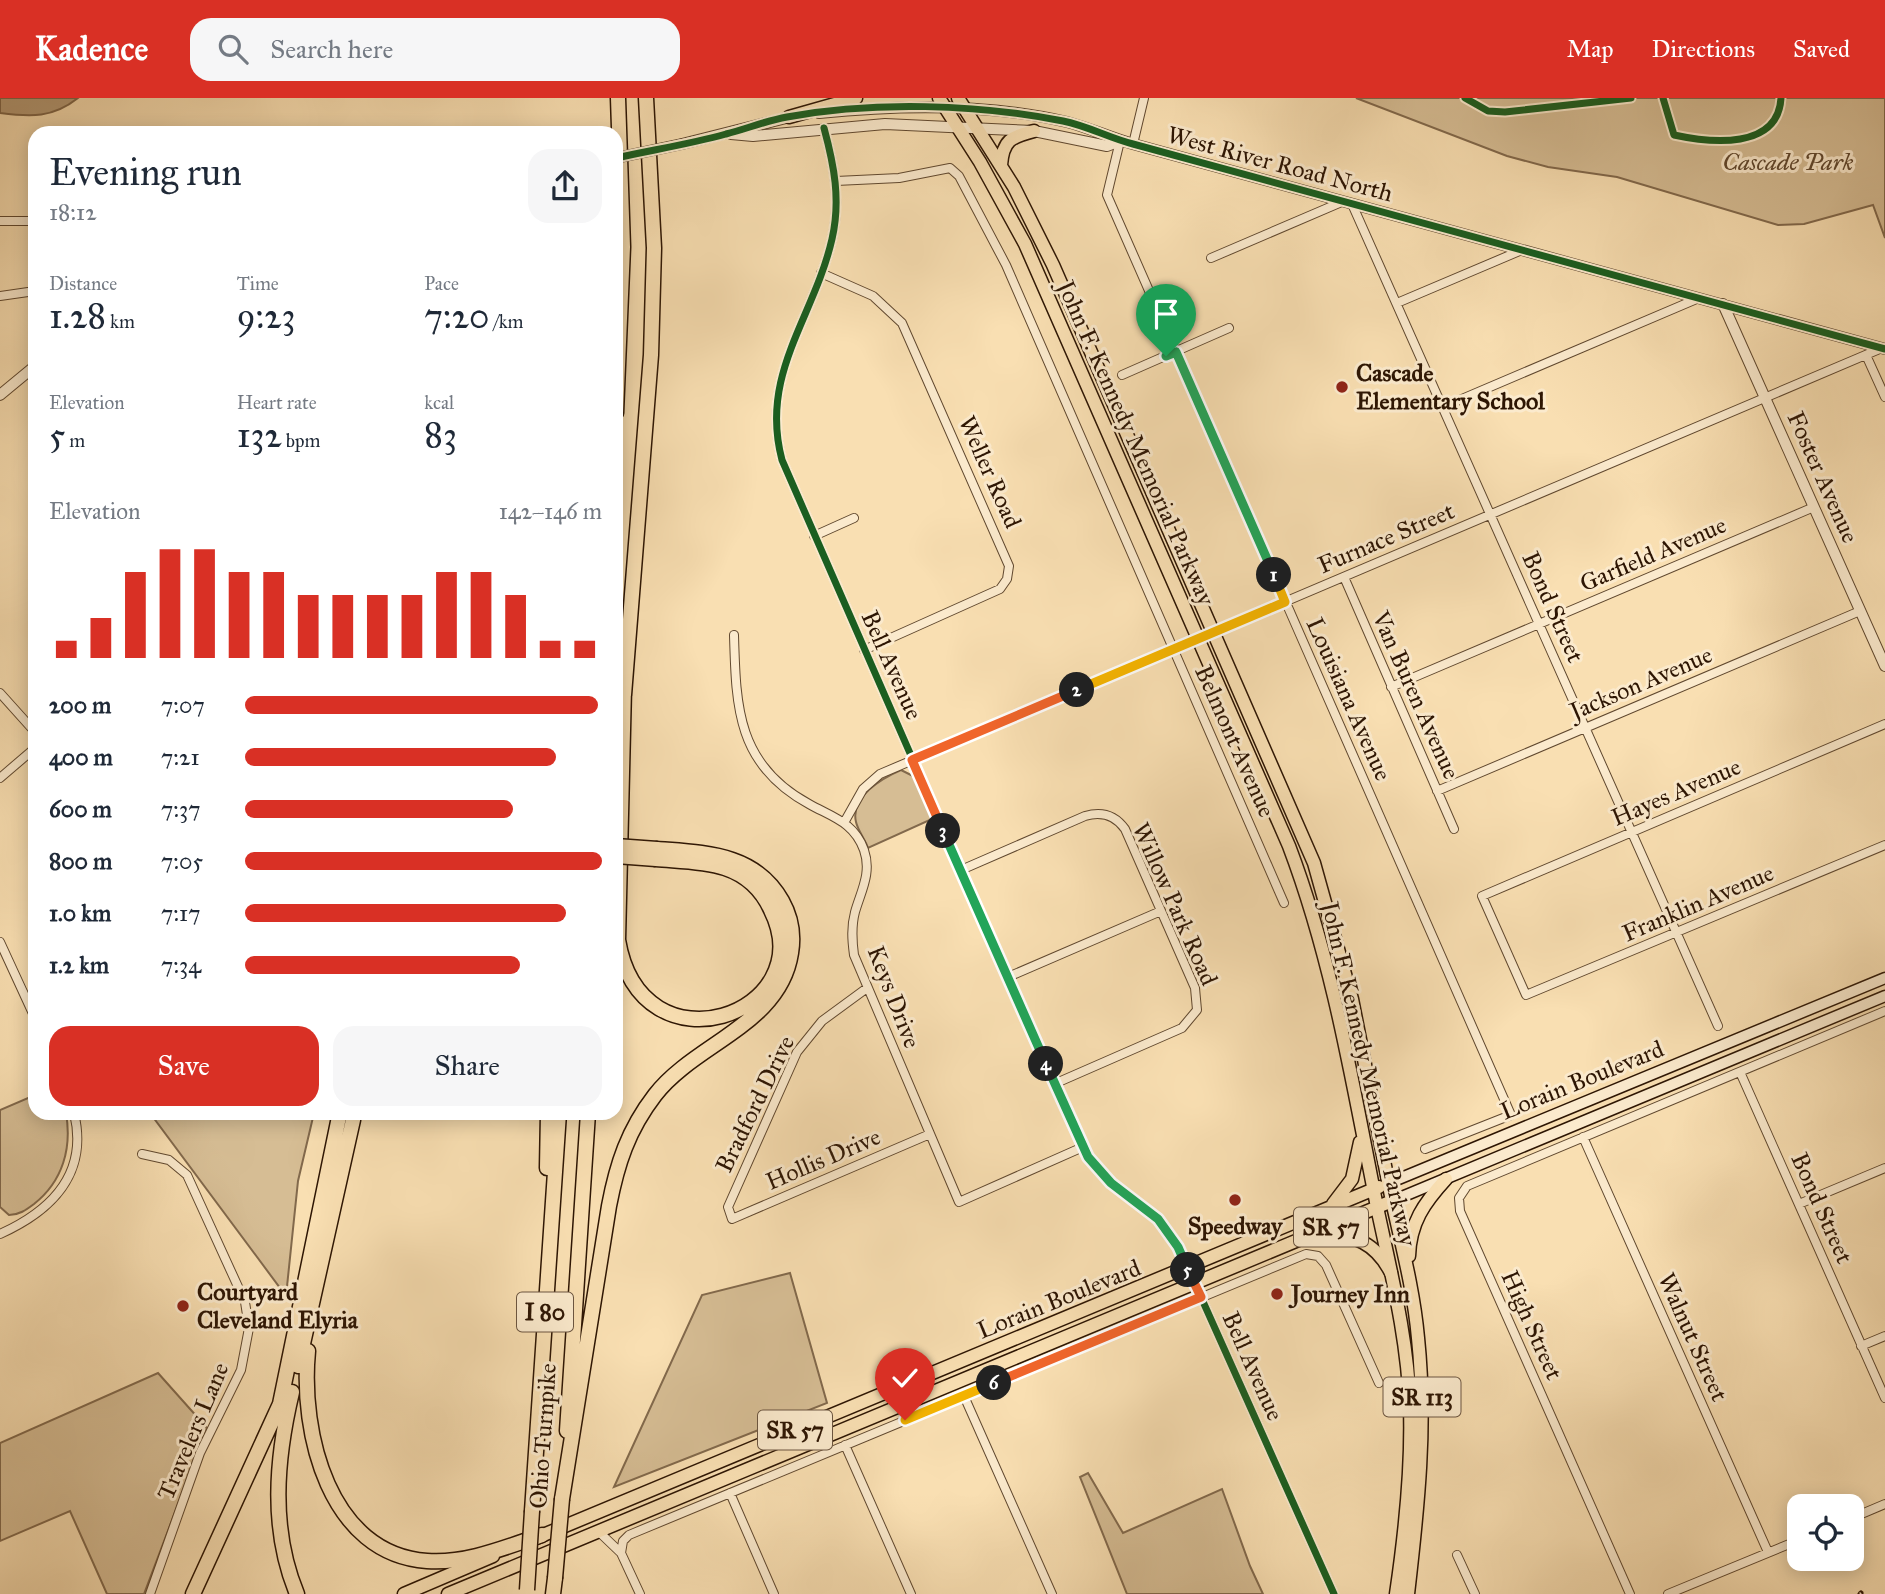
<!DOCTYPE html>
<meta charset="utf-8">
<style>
:root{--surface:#fff;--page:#f6f6f7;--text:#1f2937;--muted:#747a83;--accent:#d93025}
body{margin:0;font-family:"IM FELL Great Primer",serif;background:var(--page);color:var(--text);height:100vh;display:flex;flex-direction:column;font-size:26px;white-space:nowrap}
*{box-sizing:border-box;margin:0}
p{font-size:23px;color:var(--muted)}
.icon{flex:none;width:38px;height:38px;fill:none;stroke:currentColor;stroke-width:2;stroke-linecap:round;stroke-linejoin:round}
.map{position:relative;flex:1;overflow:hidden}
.sheet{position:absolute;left:28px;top:28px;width:595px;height:994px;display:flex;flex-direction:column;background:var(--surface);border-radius:21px;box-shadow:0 4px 18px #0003}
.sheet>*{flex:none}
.buttons{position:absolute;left:1787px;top:1396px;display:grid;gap:14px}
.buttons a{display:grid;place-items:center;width:77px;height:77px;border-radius:14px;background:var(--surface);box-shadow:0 4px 18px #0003;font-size:35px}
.pin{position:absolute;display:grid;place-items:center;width:60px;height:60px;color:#fff;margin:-72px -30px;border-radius:50% 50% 50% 0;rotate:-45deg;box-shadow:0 0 7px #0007}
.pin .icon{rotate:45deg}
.km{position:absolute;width:35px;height:35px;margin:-18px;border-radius:50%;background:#222;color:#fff;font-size:19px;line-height:35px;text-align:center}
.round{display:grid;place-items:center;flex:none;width:74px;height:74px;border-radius:21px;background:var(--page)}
.headline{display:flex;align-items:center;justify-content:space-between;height:119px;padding:0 21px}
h1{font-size:38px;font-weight:600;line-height:52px}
.stats{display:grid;grid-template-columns:repeat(3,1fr);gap:10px;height:119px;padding:7px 21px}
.stats div{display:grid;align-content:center}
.stats b{font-size:35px;font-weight:600}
.stats small{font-size:19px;font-weight:400}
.stats p{font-size:19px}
.chart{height:196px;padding:14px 21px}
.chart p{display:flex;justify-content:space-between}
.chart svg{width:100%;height:126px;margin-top:7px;stroke:var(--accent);stroke-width:6}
.button{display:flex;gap:14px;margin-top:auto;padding:14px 21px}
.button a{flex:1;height:80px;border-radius:21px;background:var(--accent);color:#fff;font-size:28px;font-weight:600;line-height:80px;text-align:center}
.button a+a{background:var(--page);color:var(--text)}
ul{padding:0 21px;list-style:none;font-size:23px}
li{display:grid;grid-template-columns:112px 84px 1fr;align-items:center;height:52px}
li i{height:18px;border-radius:9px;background:var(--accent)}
header{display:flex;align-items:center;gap:42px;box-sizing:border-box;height:98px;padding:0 35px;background:var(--accent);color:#fff}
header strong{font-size:33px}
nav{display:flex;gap:38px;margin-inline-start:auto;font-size:24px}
.search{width:490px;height:63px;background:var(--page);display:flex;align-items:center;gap:18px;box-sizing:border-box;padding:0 24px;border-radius:21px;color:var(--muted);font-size:26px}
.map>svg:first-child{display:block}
</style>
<header>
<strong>Kadence</strong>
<div class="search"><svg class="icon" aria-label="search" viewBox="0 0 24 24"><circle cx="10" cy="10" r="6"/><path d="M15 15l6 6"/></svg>Search here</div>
<nav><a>Map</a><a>Directions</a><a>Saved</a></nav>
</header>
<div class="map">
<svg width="1885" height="1496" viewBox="0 0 1885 1496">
<rect width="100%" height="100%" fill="#f9dfb2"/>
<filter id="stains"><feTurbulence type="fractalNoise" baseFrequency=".00286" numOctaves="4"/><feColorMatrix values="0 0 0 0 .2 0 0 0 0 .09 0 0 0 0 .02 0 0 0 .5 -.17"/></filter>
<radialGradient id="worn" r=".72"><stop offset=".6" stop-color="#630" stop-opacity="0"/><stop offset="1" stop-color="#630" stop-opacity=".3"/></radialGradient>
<!-- green -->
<path fill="#d6bd94" stroke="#82694c" stroke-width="2" d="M1356 0H1885V140L1873 107 1804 126 1778 127 1617 79 1548 69 1507 58Z
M901 672 913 678 932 721 868 750C865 741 858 733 856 724 850 699 882 680 901 672Z
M35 997V1015H66C72 1050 63 1083 34 1106 26 1112 19 1117 9 1117L0 1109V1012Z
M150 1015H314L298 1083 286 1198Z
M790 1175 827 1305 614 1389 702 1197Z
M158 1275 207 1330 144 1496H107L70 1413 0 1443V1345Z
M1088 1375 1123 1435 1222 1391 1250 1468 1263 1496H1127L1080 1379Z"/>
<!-- water -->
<path fill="#b49a76" stroke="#7e6548" stroke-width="2" d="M0 0H78C53 20 31 19 0 15Z"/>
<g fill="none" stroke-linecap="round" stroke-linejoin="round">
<!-- minor casing -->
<g stroke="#60482f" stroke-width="10">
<path id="minor" d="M824 30C834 67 841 102 832 141 814 220 759 276 782 362L1078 1040C1102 1090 1151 1104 1179 1150L1334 1496
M1120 43 1107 97 1511 1017 1425 1051
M1133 46 1144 0
M836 83 899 80 950 70 959 78 1006 167 1284 805
M1352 106 1718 928
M0 123H35
M1211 160 1344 103
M821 175 873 198 902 225 1009 468 1007 481 1000 491 864 552
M0 198 35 193
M1397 205 1522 152
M1866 257 1885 299
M1122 277 1229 230
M1443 309 1699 200
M814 438 854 420
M1344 479 1454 731
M734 537C736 609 737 667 809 706 832 719 854 724 864 752 872 775 861 793 855 814 851 829 852 842 854 857L959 1104 1083 1049
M1391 589 1814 409
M0 595 35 634
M1885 626 1482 798 1526 897 1885 747
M0 680 35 650
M1437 693 1860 513
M845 723 863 691 880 676 1882 250
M961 772 1085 718C1102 713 1115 717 1125 731L1195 890 1197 912 1182 930 1054 986
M0 844 35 920
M1008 879 1161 813
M867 890 822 923 797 954 728 1109 732 1121 930 1036
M1740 974 1885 1300
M1583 1039 1768 1454
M142 1056 169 1062 187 1077 245 1204 249 1230 241 1272 200 1355 150 1496
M1799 1106 1885 1070
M0 1136C51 1113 89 1076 74 1015
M1861 1248 1885 1238
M964 1298 1052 1496
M845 1347 911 1496
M730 1395 774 1496
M1852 1420 1885 1406
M598 1433 621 1455 640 1496
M621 1455 623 1443 629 1437 1306 1156 1318 1158 1326 1167 1379 1285
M1457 1457 1475 1496
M1630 1496 1460 1113 1459 1100 1467 1088 1885 913
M1668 1496 1799 1442"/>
</g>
<!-- tertiary casing -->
<g stroke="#60482f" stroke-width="12">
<path id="tertiary" d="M819 15C899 7 988 5 1067 24 1090 30 1111 40 1133 46L1885 251
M731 36 753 38 885 26 1034 33 1107 48 1120 43
M682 46 794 18
M1723 206 1885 568
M0 297 35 268"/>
</g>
<!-- secondary casing -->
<g stroke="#2d1503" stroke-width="13">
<path id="secondary" d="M1389 1085 1885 880
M1392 1103 1885 898"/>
</g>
<!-- primary casing -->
<g stroke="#2d1503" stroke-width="15">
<path id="primary" d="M1392 1103C1402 1148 1414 1194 1418 1240 1427 1326 1418 1410 1408 1496
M1377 1109C1391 1175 1408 1242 1410 1310 1412 1372 1405 1435 1396 1496
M1409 1158C1410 1125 1424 1105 1446 1081"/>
</g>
<!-- trunk casing -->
<g stroke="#2d1503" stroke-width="15">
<path id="trunk" d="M939 0 980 64 1025 146 1289 748C1333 864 1353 988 1377 1109
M789 19 856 0
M1001 67C1003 42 1011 39 1034 33
M1333 1106 1352 1081 1360 1044
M1321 1136C1354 1136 1376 1145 1391 1175
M536 1440 1379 1089
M404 1496 493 1458
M448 1496 1392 1103 1352 901 1314 765 1053 167 1014 89 958 0"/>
</g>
<!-- motorway casing -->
<g stroke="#2d1503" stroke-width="17">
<path id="motorway" d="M616 315 623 149 618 0
M624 590 618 842C641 980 823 916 771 812 762 792 746 777 725 770 704 763 678 763 656 761
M624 597 651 257 654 150 646 0
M547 1070 548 1015
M308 1253C300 1335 329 1456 427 1463 466 1466 506 1449 542 1437
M298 1268 353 1022
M292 1294C276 1361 270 1431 297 1496
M567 1333 588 1015
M562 1401 609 1108C617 1066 628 1032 655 997 695 945 780 927 791 855 794 837 791 819 782 803 755 755 706 755 657 751
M532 1413 559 1015
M193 1496 280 1306 339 1019
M553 1496 555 1480"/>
</g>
<!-- minor -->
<use href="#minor" stroke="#fbeacd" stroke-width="8"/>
<!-- tertiary -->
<use href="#tertiary" stroke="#fbeacd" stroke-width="10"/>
<!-- secondary -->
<use href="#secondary" stroke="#fbeacd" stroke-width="10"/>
<!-- primary -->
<use href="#primary" stroke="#f9dfb2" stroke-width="12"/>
<!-- trunk -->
<use href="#trunk" stroke="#f9dfb2" stroke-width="12"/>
<!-- motorway -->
<use href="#motorway" stroke="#f9dfb2" stroke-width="14"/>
<!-- rail casing -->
<g stroke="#2d1503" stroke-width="5">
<path id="rail" d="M1860 1496 1861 1495"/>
</g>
<!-- rail -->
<use href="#rail" stroke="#fbeacd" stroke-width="2.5" stroke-dasharray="8" stroke-linecap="butt"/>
<!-- tertiary-bridge casing -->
<g stroke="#60482f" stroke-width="12" stroke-linecap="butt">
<path id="tertiary-bridge" d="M616 60 682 46"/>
</g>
<!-- motorway-bridge casing -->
<g stroke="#2d1503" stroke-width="17" stroke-linecap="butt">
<path id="motorway-bridge" d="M616 748 657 751
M616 758 656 761
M555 1480 562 1401
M527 1492 532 1413"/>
</g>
<!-- tertiary-bridge -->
<use href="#tertiary-bridge" stroke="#fbeacd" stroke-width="10"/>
<!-- motorway-bridge -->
<use href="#motorway-bridge" stroke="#f9dfb2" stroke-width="14"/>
<!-- cycleway casing -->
<g stroke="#fbeacd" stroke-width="11">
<path id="cycleway" d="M1465 0 1488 13 1505 14 1631 0
M1663 0 1674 37C1711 45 1778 52 1781 0
M824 30C834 67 841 102 832 141 814 220 759 276 782 362L1078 1040C1102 1090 1151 1104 1179 1150L1334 1496
M616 60C652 52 690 46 726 36 746 31 765 23 787 19 873 3 977 6 1063 23 1088 28 1109 40 1133 46L1885 251"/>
</g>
<!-- cycleway -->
<use href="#cycleway" stroke="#1b5e20" stroke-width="7"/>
</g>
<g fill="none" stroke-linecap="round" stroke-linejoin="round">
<!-- split-1 casing -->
<g stroke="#fff" stroke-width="14">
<path id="split-1" d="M1166 258 1176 254 1274 477"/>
</g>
<!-- split-2 casing -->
<g stroke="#fff" stroke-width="14">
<path id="split-2" d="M1077 592 1285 504 1274 477"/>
</g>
<!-- split-3 casing -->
<g stroke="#fff" stroke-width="14">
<path id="split-3" d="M943 733 912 662 1077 592"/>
</g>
<!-- split-4 casing -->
<g stroke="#fff" stroke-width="14">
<path id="split-4" d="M943 733 1046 966"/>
</g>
<!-- split-5 casing -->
<g stroke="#fff" stroke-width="14">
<path id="split-5" d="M1046 966 1088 1059 1111 1085 1158 1121 1178 1149 1188 1172"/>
</g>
<!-- split-6 casing -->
<g stroke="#fff" stroke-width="14">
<path id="split-6" d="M994 1285 1201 1199 1188 1172"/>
</g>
<!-- split-7 casing -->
<g stroke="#fff" stroke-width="14">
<path id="split-7" d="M905 1322 994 1285"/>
</g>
<!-- split-1 -->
<use href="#split-1" stroke="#22a559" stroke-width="9"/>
<!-- split-2 -->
<use href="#split-2" stroke="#f5b400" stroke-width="9"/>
<!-- split-3 -->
<use href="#split-3" stroke="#f0652b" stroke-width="9"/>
<!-- split-4 -->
<use href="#split-4" stroke="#22a559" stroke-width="9"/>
<!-- split-5 -->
<use href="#split-5" stroke="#22a559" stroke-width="9"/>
<!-- split-6 -->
<use href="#split-6" stroke="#f0652b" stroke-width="9"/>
<!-- split-7 -->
<use href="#split-7" stroke="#f5b400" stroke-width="9"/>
</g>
<!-- markers -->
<g fill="#8f2418" stroke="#fbeacd" stroke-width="2.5">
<circle cx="1342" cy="289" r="7"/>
<circle cx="1235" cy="1102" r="7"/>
<circle cx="1277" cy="1196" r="7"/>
<circle cx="183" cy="1208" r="7"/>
</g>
<g text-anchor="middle" stroke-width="6" stroke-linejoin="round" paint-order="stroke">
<!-- shield labels -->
<g fill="#fbeacd" stroke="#6b5540" stroke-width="2">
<rect x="1294" y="1109.5" width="74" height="39" rx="5"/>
<rect x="517" y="1194.5" width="56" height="39" rx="5"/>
<rect x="1383.5" y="1279.5" width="77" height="39" rx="5"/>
<rect x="758" y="1312.5" width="74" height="39" rx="5"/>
</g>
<g font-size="23" font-weight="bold" fill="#2d1503">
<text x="1331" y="1137">SR 57</text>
<text x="545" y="1222">I 80</text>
<text x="1422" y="1307">SR 113</text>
<text x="795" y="1340">SR 57</text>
</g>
<!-- park labels -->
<g font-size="24" font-style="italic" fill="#60472e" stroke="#fbeacd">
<text x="1788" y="72">Cascade Park</text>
</g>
<!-- street labels -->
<g font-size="24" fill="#2d1503" stroke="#fbeacd">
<text transform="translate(1280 66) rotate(15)" y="8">West River Road North</text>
<text transform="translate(1136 345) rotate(66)" y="8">John F. Kennedy Memorial Parkway</text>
<text transform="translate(990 374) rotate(66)" y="8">Weller Road</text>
<text transform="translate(1823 379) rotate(66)" y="8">Foster Avenue</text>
<text transform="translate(1386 440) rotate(-23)" y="8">Furnace Street</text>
<text transform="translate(1653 456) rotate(-23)" y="8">Garfield Avenue</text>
<text transform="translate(1553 509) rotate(66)" y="8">Bond Street</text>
<text transform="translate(892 567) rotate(66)" y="8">Bell Avenue</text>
<text transform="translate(1641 585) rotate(-23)" y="8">Jackson Avenue</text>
<text transform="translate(1416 597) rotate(66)" y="8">Van Buren Avenue</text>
<text transform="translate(1349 601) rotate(66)" y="8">Louisiana Avenue</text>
<text transform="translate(1235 643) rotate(66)" y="8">Belmont Avenue</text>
<text transform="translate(1676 694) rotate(-23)" y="8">Hayes Avenue</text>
<text transform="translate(1698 805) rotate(-23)" y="8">Franklin Avenue</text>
<text transform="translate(1175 806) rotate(66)" y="8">Willow Park Road</text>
<text transform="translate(894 899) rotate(69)" y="8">Keys Drive</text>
<text transform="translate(1369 976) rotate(77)" y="8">John F. Kennedy Memorial Parkway</text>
<text transform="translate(1582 982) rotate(-22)" y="8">Lorain Boulevard</text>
<text transform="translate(755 1006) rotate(-64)" y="8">Bradford Drive</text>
<text transform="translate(823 1061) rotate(-23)" y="8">Hollis Drive</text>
<text transform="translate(1822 1110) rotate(66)" y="8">Bond Street</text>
<text transform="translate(1059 1201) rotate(-22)" y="8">Lorain Boulevard</text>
<text transform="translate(1532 1227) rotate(66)" y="8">High Street</text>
<text transform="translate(1693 1239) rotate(66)" y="8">Walnut Street</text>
<text transform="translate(1253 1268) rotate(66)" y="8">Bell Avenue</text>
<text transform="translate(193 1333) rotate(-67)" y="8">Travelers Lane</text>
<text transform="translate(543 1338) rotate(-86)" y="8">Ohio Turnpike</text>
</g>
<!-- poi labels -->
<g font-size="24" font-weight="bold" fill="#2d1503" stroke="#fbeacd" text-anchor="start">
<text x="1356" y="283">Cascade<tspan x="1356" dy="28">Elementary School</tspan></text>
<text x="1235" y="1136" text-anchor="middle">Speedway</text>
<text x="197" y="1202">Courtyard<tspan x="197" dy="28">Cleveland Elyria</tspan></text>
<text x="1291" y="1204">Journey Inn</text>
</g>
</g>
<rect width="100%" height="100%" filter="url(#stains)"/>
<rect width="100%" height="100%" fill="url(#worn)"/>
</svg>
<div class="buttons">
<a><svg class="icon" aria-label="locate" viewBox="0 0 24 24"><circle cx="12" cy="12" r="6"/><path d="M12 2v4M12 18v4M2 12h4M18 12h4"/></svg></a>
</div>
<div class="pin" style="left:1166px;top:258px;background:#1e9e55"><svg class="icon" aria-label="arrive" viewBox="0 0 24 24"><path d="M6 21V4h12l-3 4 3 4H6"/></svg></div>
<div class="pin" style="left:905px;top:1322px;background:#d93025"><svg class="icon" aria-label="check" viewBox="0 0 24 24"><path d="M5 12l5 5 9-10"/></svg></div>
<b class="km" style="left:1274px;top:477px">1</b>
<b class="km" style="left:1077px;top:592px">2</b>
<b class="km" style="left:943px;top:733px">3</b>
<b class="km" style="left:1046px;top:966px">4</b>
<b class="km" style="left:1188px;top:1172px">5</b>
<b class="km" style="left:994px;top:1285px">6</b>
<section class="sheet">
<div class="headline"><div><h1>Evening run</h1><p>18:12</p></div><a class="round"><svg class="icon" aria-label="share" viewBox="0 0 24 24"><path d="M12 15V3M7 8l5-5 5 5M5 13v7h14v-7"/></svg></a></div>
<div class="stats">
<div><p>Distance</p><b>1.28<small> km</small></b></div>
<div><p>Time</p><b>9:23</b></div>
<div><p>Pace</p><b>7:20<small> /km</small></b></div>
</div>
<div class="stats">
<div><p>Elevation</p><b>5<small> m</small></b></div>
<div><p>Heart rate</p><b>132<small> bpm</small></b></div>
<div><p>kcal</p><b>83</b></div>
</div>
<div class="chart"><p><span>Elevation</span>142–146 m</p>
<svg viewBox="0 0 160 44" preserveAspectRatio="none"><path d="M5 44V38M15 44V30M25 44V14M35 44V6M45 44V6M55 44V14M65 44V14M75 44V22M85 44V22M95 44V22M105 44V22M115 44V14M125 44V14M135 44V22M145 44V38M155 44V38"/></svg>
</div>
<ul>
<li><b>200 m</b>7:07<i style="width:99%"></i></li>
<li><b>400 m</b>7:21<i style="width:87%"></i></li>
<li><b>600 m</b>7:37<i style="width:75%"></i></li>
<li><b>800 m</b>7:05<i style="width:100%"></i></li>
<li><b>1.0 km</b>7:17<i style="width:90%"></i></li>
<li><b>1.2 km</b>7:34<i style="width:77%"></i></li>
</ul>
<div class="button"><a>Save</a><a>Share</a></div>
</section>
</div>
